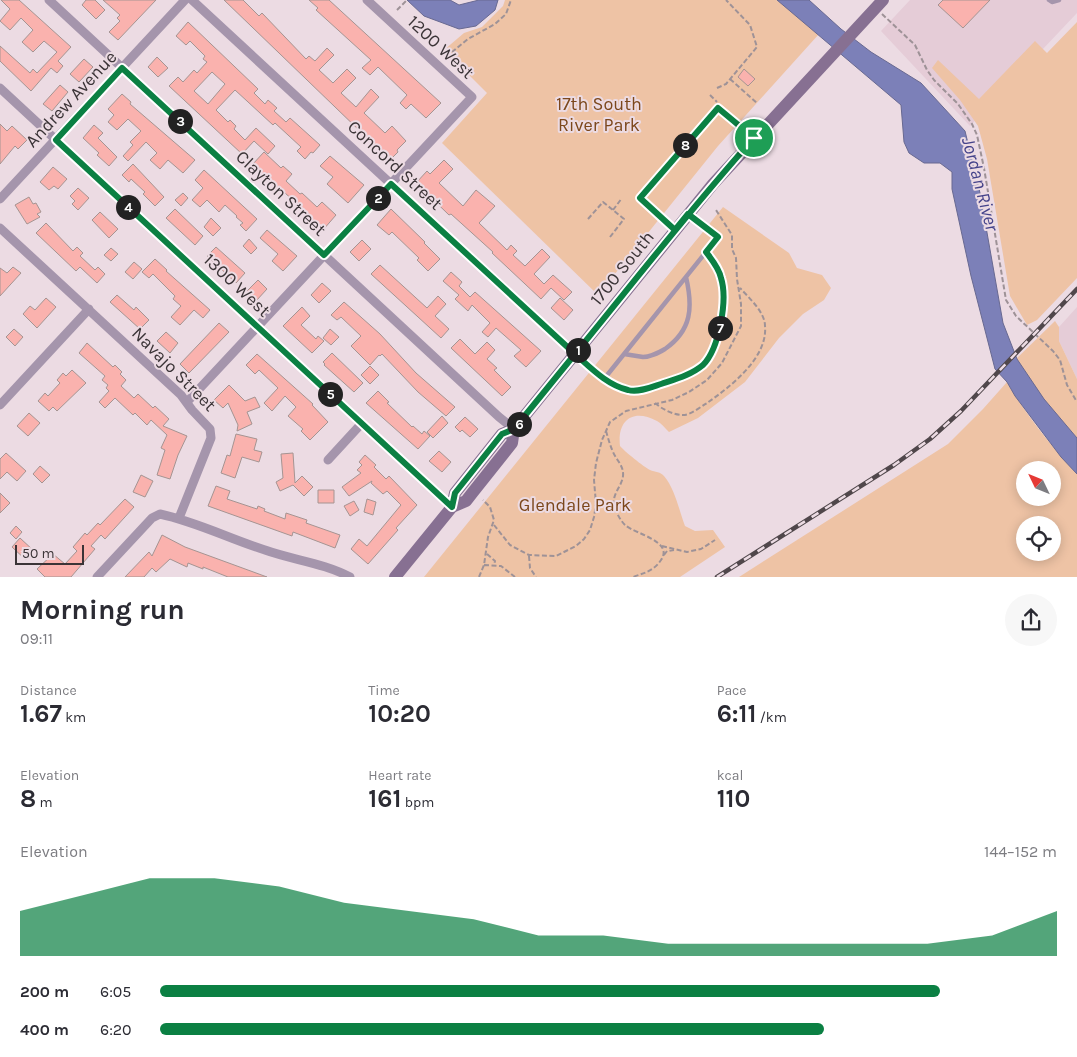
<!DOCTYPE html>
<meta charset="utf-8">
<style>
:root{--surface:#fff;--page:#f7f7f7;--text:#2b2b33;--muted:#7c7c81;--accent:#0b8043}
body{margin:0;font-family:Karla,sans-serif;background:var(--page);color:var(--text);height:100vh;display:flex;flex-direction:column;font-size:19px;white-space:nowrap}
*{box-sizing:border-box;margin:0}
p{font-size:16px;color:var(--muted)}
.icon{flex:none;width:28px;height:28px;fill:none;stroke:currentColor;stroke-width:2;stroke-linecap:round;stroke-linejoin:round}
.map{position:relative;height:577px;overflow:hidden}
.details{display:flex;flex-direction:column;background:var(--surface);flex:1}
.details>*{flex:none}
.needle{width:32px;rotate:313deg}
.controls{position:absolute;left:1016px;top:461px;display:grid;gap:10px}
.controls a{display:grid;place-items:center;width:45px;height:45px;border-radius:50%;background:var(--surface);box-shadow:0 2px 12px #0003;font-size:25px}
.scale{position:absolute;left:15px;bottom:12px;width:69px;box-sizing:border-box;padding-left:5px;border:2px solid #3b3437;border-top:0;font-size:14px;line-height:18px;white-space:nowrap;color:#3b3437;-webkit-text-stroke:4px #ecdbe3;paint-order:stroke}
.pin{position:absolute;display:grid;place-items:center;width:42px;height:42px;color:#fff;margin:-21px;border:2px solid #fff;border-radius:50%;box-shadow:0 1px 5px #0007}
.km{position:absolute;width:25px;height:25px;margin:-12px;border-radius:50%;background:#222;color:#fff;font-size:14px;line-height:25px;text-align:center}
.round{display:grid;place-items:center;flex:none;width:52px;height:52px;border-radius:26px;background:var(--page)}
.headline{display:flex;align-items:center;justify-content:space-between;height:85px;padding:0 20px}
h1{font-size:28px;font-weight:700;line-height:38px}
.figures{display:grid;grid-template-columns:repeat(3,1fr);gap:8px;height:85px;padding:5px 20px}
.figures div{display:grid;align-content:center}
.figures b{font-size:25px;font-weight:700}
.figures small{font-size:14px;font-weight:400}
.figures p{font-size:14px}
.chart{height:140px;padding:10px 20px}
.chart p{display:flex;justify-content:space-between}
.chart svg{width:100%;height:90px;margin-top:5px;fill:var(--accent);opacity:.7}
ul{padding:0 20px;list-style:none;font-size:16px}
li{display:grid;grid-template-columns:80px 60px 1fr;align-items:center;height:38px}
li i{height:12px;border-radius:6px;background:var(--accent)}
.map>svg:first-child{display:block}
</style>
<div class="map">
<svg width="1077" height="577" viewBox="0 0 1077 577">
<rect width="100%" height="100%" fill="#ecdbe3"/>
<!-- built -->
<path fill="#e5ccd7" d="M910 0H1077V13L970 126 881 31Z
M1077 307V379L1059 341V327Z"/>
<!-- green -->
<path fill="#eec3a5" fill-rule="evenodd" d="M505 0H782L819 34 718 146 598 295 442 143 487 93 444 50 464 33 482 27 503 6Z
M1077 22V278L1037 320 1027 325 1010 296 987 159 978 126 960 100 932 68 938 60 979 99 1035 41 1047 53Z
M723 207 789 253 797 268 822 275 831 288 824 300 803 314 779 338 745 382 698 418 669 432C665 428 661 423 657 421 633 408 617 420 620 446 624 451 644 467 650 470 655 472 661 472 664 476 675 489 679 510 685 526L695 531 713 530 725 547 680 577H424Z
M1055 321 1059 327V341L1077 379V438L1043 399 1016 359Z
M1007 382C1026 415 1051 446 1077 474V577H739L948 444 983 409ZM1025 470H1052V498H1025ZM1025 525H1052V552H1025Z"/>
<!-- water -->
<path fill="#7c80b8" stroke="#686991" d="M407 0H450L459 5 479 0H498L495 10 476 26 459 29 424 16Z
M777 0H809L841 29 871 52 921 83 965 131 980 193 1003 323 1017 359 1044 399 1077 438V474L1061 457 1015 396 1007 382 995 369 971 276 952 189V172L940 163H924L909 153 904 142 901 105Z"/>
<!-- building -->
<path fill="#fab2ae" stroke="#a59492" fill-rule="evenodd" d="M1 0H19L71 47 58 61 63 66 57 73 51 68 31 91 0 61V46L30 73 33 69 37 73 57 52 44 41 33 52 22 42 33 30 21 18 10 30 0 21 10 9Z
M86 0H95L105 10 96 19 82 5Z
M103 0H156L118 40 109 32 120 21 117 18 120 15Z
M224 0H243L259 16 262 13 306 59 309 56 315 61 327 48 334 55 319 70 333 83 347 69 356 78 341 93 356 107 371 89 379 97 364 113 385 133 392 126 406 141 397 150 398 152 390 160Z
M309 0H329L441 103 426 118 411 104 406 109 400 103 407 95 378 67 370 75 362 68 371 60 316 10 318 8Z
M943 0H990L963 28 938 5Z
M188 22 258 89 254 93 265 104 268 100 277 108 274 111 286 122 290 118 320 145 313 153 311 152 305 159 297 151 301 147 275 123 273 125 235 90 216 110 228 122 230 120 236 126 234 129 245 140 256 128 275 146 268 154 254 141 242 154 169 86 178 77 183 82 194 70 197 73 207 62 203 59 205 56 190 41 186 45 176 36ZM212 72 225 84 208 104 194 91Z
M157 57 168 68 158 77 148 67Z
M84 59 93 67 79 82 70 74Z
M744 69 755 79 748 86 738 77Z
M60 85 68 92 52 111 43 104Z
M122 94 131 102 130 104 195 160 183 173 168 160 160 169 150 160 157 153 146 142 128 161 123 156 133 145 130 142 141 131 128 119 117 130 108 122 114 115 108 109Z
M0 124 7 131 12 126 27 140 18 149 15 146 0 164Z
M94 125 103 133 98 138 117 157 109 166 97 155 99 153 83 138Z
M264 152 281 168 283 166 292 174 286 181 300 194 302 193 317 207 322 202 336 215 323 230 308 217 310 215 285 193 284 194 252 165Z
M330 156 364 185 348 203 327 184 333 177 320 166Z
M444 160 453 169 439 183 463 206 476 190 495 206 479 223 507 250 511 245 517 251 513 255 525 266 542 249 550 257 534 274 544 284 553 275 572 292 564 300 551 288 541 299 492 253 493 252 451 214 449 215 416 183 427 171 430 174Z
M133 164 164 197 155 206 143 194 145 192 131 179 129 182 122 175Z
M53 167 67 179 58 189 54 186 49 190 40 182Z
M204 170 257 219 246 231 240 225 243 223 236 217 237 216 225 205 219 212 207 200 200 207 192 200 203 188 195 180Z
M78 188 89 198 78 210 72 204 75 201 70 196Z
M183 193 188 198 181 206 175 200Z
M29 197 33 204 36 203 41 212 37 214 40 217 27 224 15 205Z
M175 209 203 236 195 245 166 218Z
M391 209 425 242 424 243 440 259 428 271 417 260 419 258 392 232 389 235 377 225Z
M100 212 118 229 109 238 92 220Z
M211 218 221 228 213 236 204 227Z
M46 223 73 251 77 247 83 253 80 256 95 270 98 267 105 274 97 283 80 267 76 271 36 233Z
M267 230 297 256 283 271 272 261 278 254 260 238Z
M249 239 257 248 251 254 243 246Z
M362 240 371 249 359 261 350 252Z
M216 247 245 273 236 283 207 256Z
M111 248 118 254 111 261 104 255Z
M155 259 167 270 166 271 210 310 203 318 194 310 180 325 171 317 181 306 173 299 175 296 153 274 149 278 142 272Z
M134 262 142 269 133 279 125 272Z
M380 265 427 308 438 296 446 304 435 316 449 329 441 338 371 274Z
M13 267 21 273 0 296V268L7 273Z
M451 272 462 282 459 286 470 297 475 292 541 351 526 367 514 356 521 350 496 328 488 337 482 332 490 323 472 305 468 311 455 299 459 295 443 281Z
M258 280 267 289 256 301 246 292Z
M322 283 331 291 319 303 311 295Z
M117 295 134 310 136 307 149 320 140 329 110 302Z
M46 298 56 307 37 328 23 314 30 306 35 310Z
M560 298 573 310 564 320 551 308Z
M344 302 380 334 416 373 455 407 446 416 418 392 382 354 380 356 379 355 370 365 351 346 361 336 341 317 337 320 331 315Z
M302 307 310 316 301 325 316 339 318 336 324 341 312 353 283 326Z
M219 323 229 332 189 373 180 364Z
M14 329 23 337 15 346 6 337Z
M330 329 339 337 331 345 323 338Z
M166 332 178 343 170 353 157 341Z
M460 339 475 354 487 342 495 350 487 359 497 368 494 370 511 387 502 396 451 348Z
M87 343 113 367 115 365 122 372 120 374 126 380 121 386 134 398 138 394 153 408 155 406 169 419 163 426 187 436 178 455 170 479 157 475 165 450 161 448 167 435 151 420 147 425 135 413 133 415 115 398 105 408 99 402 109 391 106 388 108 385 102 380 105 376 79 353Z
M332 353 363 383 354 392 324 365 325 364 323 362Z
M257 354 313 404 312 405 328 422 310 440 301 431 303 429 288 416 296 407 285 396 272 411 264 403 278 388 259 370 255 374 246 365Z
M370 366 379 375 370 384 361 375Z
M72 370 86 383 57 411 53 407 49 411 38 401 45 393 48 396 60 383 57 380 63 373 66 376Z
M229 385 245 401 255 397 260 407 247 412 252 424 237 431 238 425 228 403 223 408 214 400Z
M378 391 389 402 387 403 412 427 413 426 422 434 424 431 430 436 418 449 366 403Z
M29 413 40 423 28 436 17 426Z
M442 416 448 423 433 438 427 432Z
M465 417 478 429 470 437 462 430 460 432 455 427Z
M236 434 257 439 254 450 262 452 259 462 242 457 235 478 221 473 227 455 230 456Z
M439 451 451 462 442 472 429 461Z
M6 453 26 471 17 481 7 472 0 479V459Z
M293 453 295 483 302 476 313 487 304 496 293 485 280 491 276 482 283 478 281 454Z
M365 455 376 465 374 467 386 479 389 476 417 505 396 528 398 530 368 564 351 549 359 539 367 546 401 505 387 491 383 494 371 483 372 481 349 496 342 487 361 473 357 470 362 465 359 462Z
M40 466 50 475 42 483 33 474Z
M141 475 153 481 145 497 133 492Z
M216 486 230 491 227 499 257 509 258 506 265 509 264 511 285 519 286 513 307 520 306 523 340 535 335 548 293 532 292 536 208 506Z
M318 490H334V503H318Z
M0 493 10 503 0 513Z
M125 499 134 507 105 539 101 535 91 546 95 549 71 577H45L37 569 53 554 65 564 77 551 73 547 85 533 87 535 98 523 100 525Z
M367 499 376 502 373 515 364 512Z
M354 501 359 510 350 516 344 506Z
M16 526 22 532 16 539 10 533Z
M162 535 185 547 267 577H228L203 567V569L188 563 187 567 170 559 156 572 152 568 144 577H125L149 552 152 556Z
M20 538 34 551 26 560 12 547Z"/>
<g fill="none" stroke-linecap="round" stroke-linejoin="round">
<!-- path -->
<path stroke="#9e9297" stroke-width="2" stroke-dasharray="5 2.5" stroke-linecap="butt" d="M397 10 407 0
M882 14 915 45 927 70 934 80 958 104 972 124 977 135 984 168 1006 300 1016 316 1053 351 1060 360 1067 385 1077 402
M446 57 468 39 495 24 506 14 511 0
M730 79 758 104
M717 88 726 84 757 47 750 25 726 0
M710 95 717 102
M613 210 622 198
M588 219 603 202 624 219 610 237
M655 403C662 409 673 415 683 415 691 415 700 407 707 403 730 387 768 358 765 326 765 312 749 298 740 288
M606 431C608 438 610 445 613 452 617 461 624 466 623 476 622 486 612 494 614 505 616 512 620 520 625 525 635 534 674 541 661 560 654 571 644 573 633 577
M494 525 510 545 529 555 556 556 576 546 584 539 590 530 594 517 596 504 594 480 596 463 602 440 610 422 626 411 672 400 689 392 707 380 722 363 741 326V304L737 279 736 258 732 249V235L716 210
M662 546 687 552 701 549 715 540
M487 554 495 561 494 565
M664 555 667 551 674 550
M529 556 530 568 536 577
M484 565 501 566 515 577
M479 577 484 565 488 537 494 520 490 507 483 500"/>
<!-- lane -->
<path stroke="#a595ac" stroke-width="4.5" d="M1049 0 1052 2 1059 0
M675 230 640 198 717 108 753 137
M624 354C630 355 637 356 643 357 651 357 658 353 665 349 692 330 693 307 686 277
M576 355 604 379 718 237 689 214
M604 379C626 394 636 392 661 384 675 379 691 375 702 365 719 349 728 300 721 278 719 268 712 260 706 252"/>
<!-- street -->
<path stroke="#a595ac" stroke-width="9" d="M49 0 499 417 514 429
M192 0 575 354
M0 88 452 507
M0 199 185 0
M0 228 181 395 192 410 210 429 211 438 179 518
M187 402 472 97 367 0
M0 405 89 309
M328 460 362 423
M97 577 152 518 160 514C197 522 230 539 265 550 293 560 324 563 350 577"/>
<!-- secondary -->
<path stroke="#877092" stroke-width="12" d="M452 507 466 501 473 492 512 443 514 429
M395 577 452 507 455 493 463 483 502 434 514 429 713 184 883 0"/>
<!-- rail casing -->
<g stroke="#50474b" stroke-width="4.5">
<path id="rail" d="M717 577 894 465 930 439 961 411 1077 289"/>
</g>
<!-- rail -->
<use href="#rail" stroke="#ecdbe3" stroke-width="2.5" stroke-dasharray="8" stroke-linecap="butt"/>
</g>
<g fill="none" stroke-linecap="round" stroke-linejoin="round">
<!-- route casing -->
<g stroke="#fff" stroke-width="10">
<path id="route" d="M754 138C691 208 634 282 575 354L391 184 324 255 122 68 56 140 452 507 455 493 463 483 502 434 514 429 575 354C591 368 607 385 628 390 638 393 652 387 661 384 676 379 691 375 703 365 719 349 728 300 721 278 719 268 712 260 706 252L718 237 688 214 675 230 640 198 718 108 754 138"/>
</g>
<!-- route -->
<use href="#route" stroke="#0b8043" stroke-width="6"/>
</g>
<g text-anchor="middle" stroke-width="4" stroke-linejoin="round" paint-order="stroke">
<!-- street labels -->
<g font-size="18" fill="#3b3437" stroke="#ecdbe3">
<text transform="translate(441 47) rotate(43)" y="6">1200 West</text>
<text transform="translate(71 99) rotate(-47)" y="6">Andrew Avenue</text>
<text transform="translate(395 165) rotate(43)" y="6">Concord Street</text>
<text transform="translate(281 193) rotate(43)" y="6">Clayton Street</text>
<text transform="translate(622 268) rotate(-51)" y="6">1700 South</text>
<text transform="translate(237 285) rotate(43)" y="6">1300 West</text>
<text transform="translate(174 369) rotate(45)" y="6">Navajo Street</text>
</g>
<!-- park labels -->
<g font-size="18" fill="#7c471b" stroke="#ecdbe3">
<text x="599" y="110">17th South<tspan x="599" dy="21">River Park</tspan></text>
<text x="575" y="511">Glendale Park</text>
</g>
<!-- water labels -->
<g font-size="19" font-style="italic" fill="#45438a" stroke="#ecdbe3">
<text transform="translate(981 184) rotate(75)" y="7">Jordan River</text>
</g>
</g>
</svg>
<div class="controls">
<a><svg class="needle" viewBox="-14 -14 28 28"><path d="M0-13l5 13h-10z" fill="#e53935"/><path d="M0 13l5-13h-10z" fill="#7c7c81"/></svg></a>
<a><svg class="icon" aria-label="locate" viewBox="0 0 24 24"><circle cx="12" cy="12" r="6"/><path d="M12 2v4M12 18v4M2 12h4M18 12h4"/></svg></a>
</div>
<div class="scale">50 m</div>
<div class="pin" style="left:754px;top:138px;background:#1e9e55"><svg class="icon" aria-label="arrive" viewBox="0 0 24 24"><path d="M6 21V4h12l-3 4 3 4H6"/></svg></div>
<b class="km" style="left:578px;top:350px">1</b>
<b class="km" style="left:378px;top:198px">2</b>
<b class="km" style="left:180px;top:121px">3</b>
<b class="km" style="left:128px;top:207px">4</b>
<b class="km" style="left:330px;top:394px">5</b>
<b class="km" style="left:519px;top:424px">6</b>
<b class="km" style="left:720px;top:328px">7</b>
<b class="km" style="left:685px;top:145px">8</b>
</div>
<section class="details">
<div class="headline"><div><h1>Morning run</h1><p>09:11</p></div><a class="round"><svg class="icon" aria-label="share" viewBox="0 0 24 24"><path d="M12 15V3M7 8l5-5 5 5M5 13v7h14v-7"/></svg></a></div>
<div class="figures">
<div><p>Distance</p><b>1.67<small> km</small></b></div>
<div><p>Time</p><b>10:20</b></div>
<div><p>Pace</p><b>6:11<small> /km</small></b></div>
</div>
<div class="figures">
<div><p>Elevation</p><b>8<small> m</small></b></div>
<div><p>Heart rate</p><b>161<small> bpm</small></b></div>
<div><p>kcal</p><b>110</b></div>
</div>
<div class="chart"><p><span>Elevation</span>144–152 m</p>
<svg viewBox="0 0 160 44" preserveAspectRatio="none"><path d="M0 44V22L10 14L20 6L30 6L40 10L50 18L60 22L70 26L80 34L90 34L100 38L110 38L120 38L130 38L140 38L150 34L160 22V44z"/></svg>
</div>
<ul>
<li><b>200 m</b>6:05<i style="width:87%"></i></li>
<li><b>400 m</b>6:20<i style="width:74%"></i></li>
</ul>
</section>
